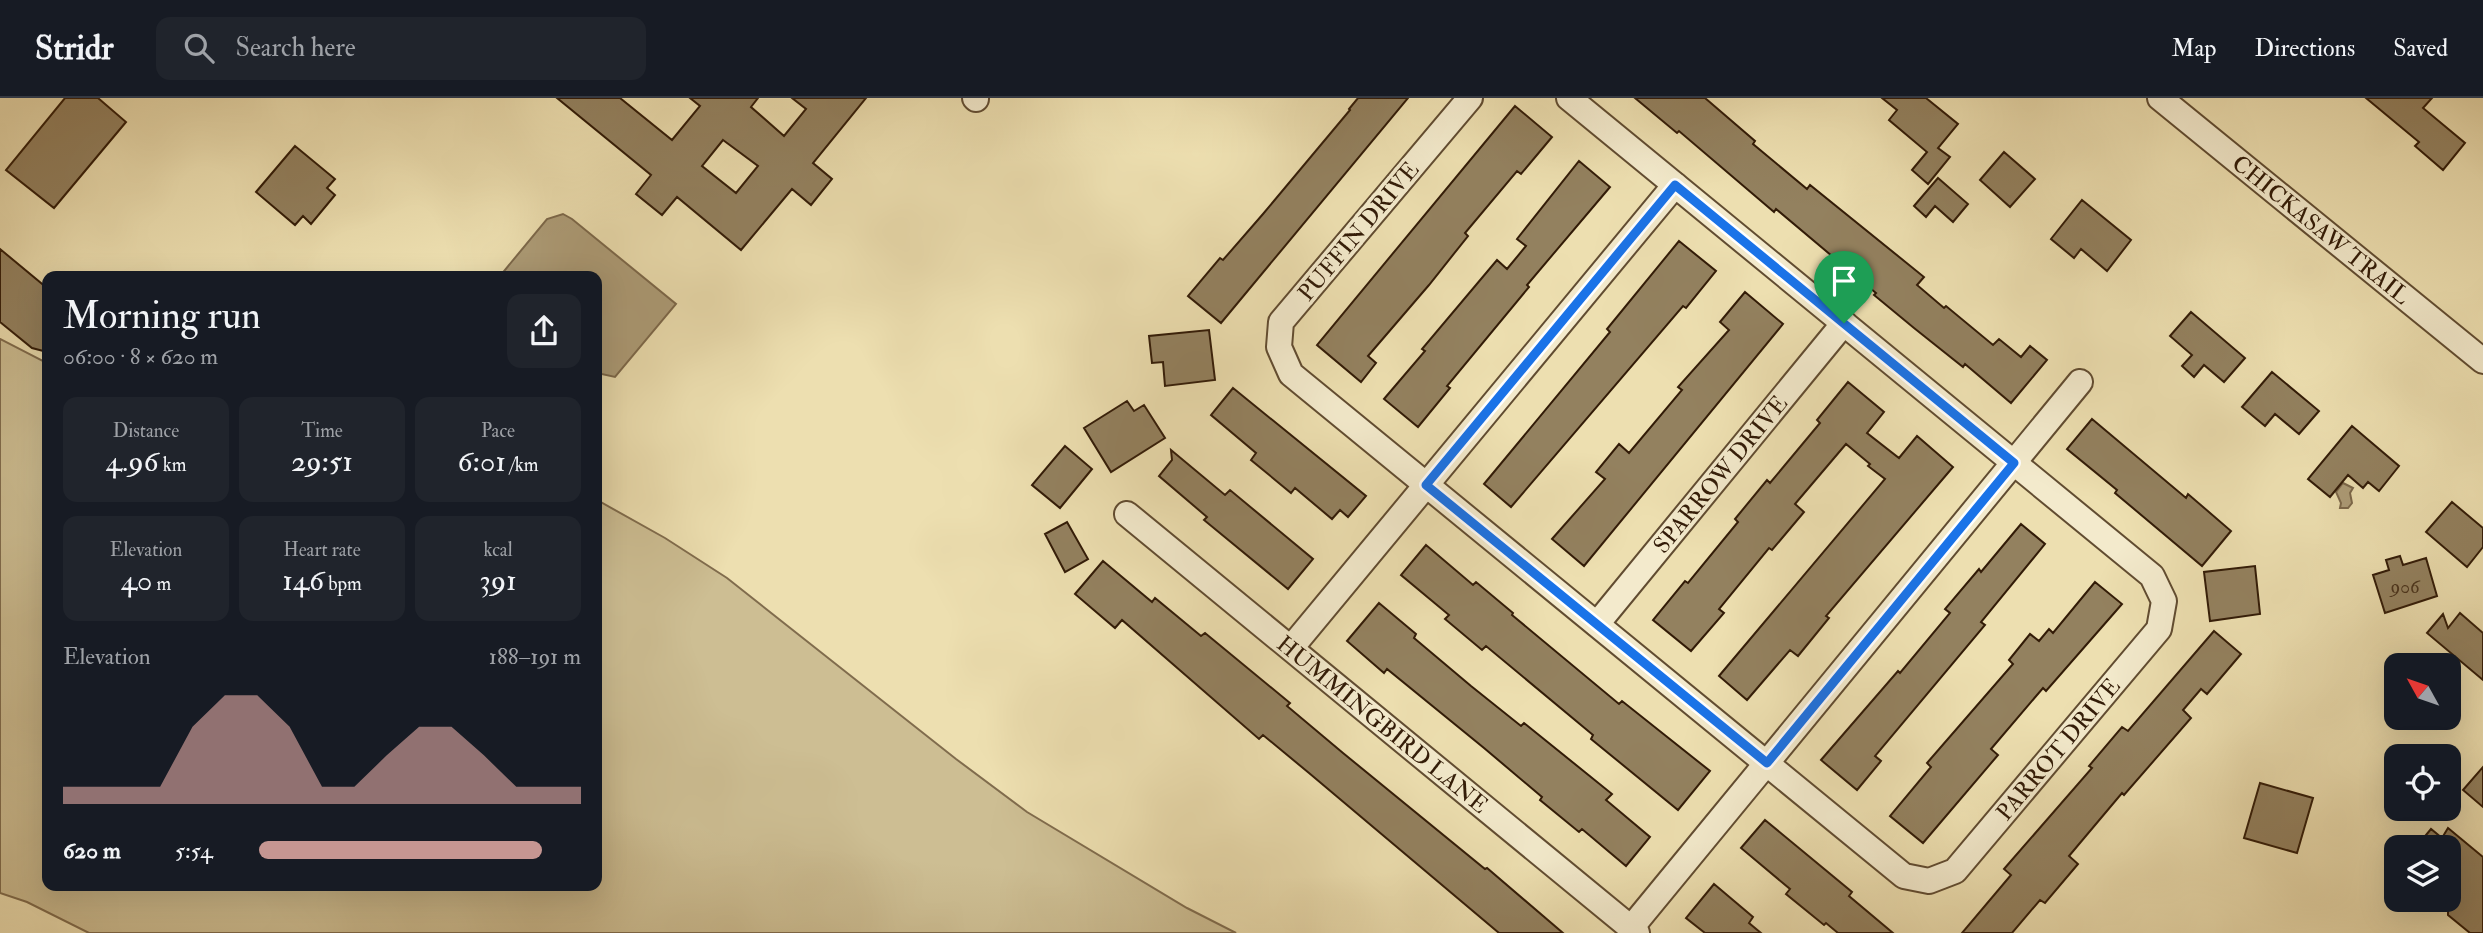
<!DOCTYPE html>
<meta charset="utf-8">
<style>
:root{--surface:#171b24;--page:#20242c;--text:#f1f3f6;--muted:#9ea1a6;--line:#363941;--accent:#c59692}
body{margin:0;font-family:"IM FELL Double Pica",serif;background:var(--page);color:var(--text);height:100vh;display:flex;flex-direction:column;font-size:26px;white-space:nowrap}
*{box-sizing:border-box;margin:0}
p{font-size:23px;color:var(--muted)}
.icon{flex:none;width:38px;height:38px;fill:none;stroke:currentColor;stroke-width:2;stroke-linecap:round;stroke-linejoin:round}
.map{position:relative;flex:1;overflow:hidden}
.sheet{position:absolute;left:42px;top:173px;width:560px;height:620px;display:flex;flex-direction:column;background:var(--surface);border-radius:14px;box-shadow:0 7px 28px #0002}
.sheet>*{flex:none}
.needle{width:46px;rotate:310deg}
.buttons{position:absolute;left:2384px;top:555px;display:grid;gap:14px}
.buttons a{display:grid;place-items:center;width:77px;height:77px;border-radius:14px;background:var(--surface);box-shadow:0 7px 28px #0002;font-size:35px}
.pin{position:absolute;display:grid;place-items:center;width:60px;height:60px;color:#fff;margin:-72px -30px;border-radius:50% 50% 50% 0;rotate:-45deg;box-shadow:0 0 7px #0007}
.pin .icon{rotate:45deg}
.round{display:grid;place-items:center;flex:none;width:74px;height:74px;border-radius:14px;background:var(--page)}
.summary{display:flex;align-items:center;justify-content:space-between;height:119px;padding:0 21px}
h1{font-size:38px;font-weight:600;line-height:52px}
.stats{display:grid;grid-template-columns:repeat(3,1fr);gap:10px;height:119px;padding:7px 21px}
.stats div{display:grid;align-content:center;border-radius:14px;background:var(--page);text-align:center}
.stats b{font-size:30px;font-weight:600}
.stats small{font-size:19px;font-weight:400}
.stats p{font-size:19px}
.chart{height:196px;padding:14px 21px}
.chart p{display:flex;justify-content:space-between}
.chart svg{width:100%;height:126px;margin-top:7px;fill:var(--accent);opacity:.7}
ul{padding:0 21px;list-style:none;font-size:23px}
li{display:grid;grid-template-columns:112px 84px 1fr;align-items:center;height:52px}
li i{height:18px;border-radius:9px;background:var(--accent)}
header{display:flex;align-items:center;gap:42px;box-sizing:border-box;height:98px;padding:0 35px;background:var(--surface);border-bottom:2px solid var(--line)}
header strong{font-size:33px}
nav{display:flex;gap:38px;margin-inline-start:auto;font-size:24px}
.search{width:490px;height:63px;background:var(--page);display:flex;align-items:center;gap:18px;box-sizing:border-box;padding:0 24px;border-radius:14px;color:var(--muted);font-size:26px}
.map>svg:first-child{display:block}
</style>
<header>
<strong>Stridr</strong>
<div class="search"><svg class="icon" aria-label="search" viewBox="0 0 24 24"><circle cx="10" cy="10" r="6"/><path d="M15 15l6 6"/></svg>Search here</div>
<nav><a>Map</a><a>Directions</a><a>Saved</a></nav>
</header>
<div class="map">
<svg width="2483" height="835" viewBox="0 0 2483 835">
<rect width="100%" height="100%" fill="#eddfb0"/>
<filter id="stains"><feTurbulence type="fractalNoise" baseFrequency=".00286" numOctaves="4"/><feColorMatrix values="0 0 0 0 .2 0 0 0 0 .09 0 0 0 0 .02 0 0 0 .5 -.17"/></filter>
<radialGradient id="worn" r=".72"><stop offset=".6" stop-color="#630" stop-opacity="0"/><stop offset="1" stop-color="#630" stop-opacity=".3"/></radialGradient>
<!-- green -->
<path fill="#cdbe93" stroke="#806c4d" stroke-width="2" d="M0 241 47 265V788H597V402L665 440 727 480 956 661 1027 714 1187 810 1236 835H89L27 804 0 795Z"/>
<!-- water -->
<path fill="#ad9c77" stroke="#7c684a" stroke-width="2" d="M563 116 572 121 676 206 615 279 597 275V178H500L547 121Z
M2343 385 2353 390 2350 395 2352 405 2348 410H2340L2341 405 2336 394Z"/>
<!-- building -->
<path fill="#93815f" stroke="#321b07" stroke-width="2" fill-rule="evenodd" d="M65 0H98L126 24 54 110 6 72Z
M557 0H620L672 42 700 8 690 0H758L751 9 784 38 806 11 792 0H866L813 65 832 81 811 107 792 91 741 152 677 99 662 117 636 96 651 77ZM723 42 758 68 736 95 702 68Z
M1358 0H1408L1221 225 1188 198 1220 160 1223 162 1263 116 1350 12 1349 11Z
M1635 0H1705L1755 43 1753 46 1807 91 1810 87 1924 179 1917 187 1944 210 1946 208 1993 247 1999 241 2021 259 2030 248 2047 262 2011 305 1965 266 1963 269 1914 230 1874 197 1876 195 1776 111 1774 114 1679 33 1677 35Z
M1882 0H1926L1958 26 1938 50 1950 59 1928 86 1912 72 1927 54 1889 22 1897 12Z
M2366 0H2432L2423 10 2465 45 2443 72 2415 48 2419 44Z
M1515 8 1552 39 1521 76 1517 73 1465 135 1468 138 1429 187 1368 258 1376 265 1361 284 1317 247Z
M295 48 335 81 327 90 335 97 311 126 303 118 295 127 256 94Z
M2004 54 2035 81 2010 109 1980 82Z
M1579 63 1610 89 1527 187 1529 189 1447 288 1450 290 1418 329 1384 301 1425 253 1422 251 1497 162 1507 171 1526 148 1517 141Z
M1938 80 1968 106 1953 124 1935 108 1926 119 1914 108Z
M2082 102 2131 142 2107 173 2081 151 2074 160 2051 141Z
M1679 143 1716 173 1686 210 1683 208 1511 409 1484 386 1610 234 1607 231Z
M0 151 47 190V254L32 250 0 224Z
M1745 194 1783 226 1584 468 1552 441 1605 381 1596 374 1619 346 1629 355 1682 292 1678 289 1729 232 1720 224Z
M2191 214 2245 260 2224 284 2204 267 2194 279 2182 268 2192 257 2170 238Z
M1209 232 1215 282 1165 288 1163 264 1152 265 1149 238Z
M2272 274 2319 313 2299 336 2275 316 2265 328 2242 309Z
M1848 284 1884 314 1867 335 1899 360 1917 338 1953 369 1826 518 1829 520 1798 558 1790 552 1747 602 1719 578 1885 381 1868 368 1870 366 1846 346 1795 406 1804 414 1772 452 1769 450 1719 511 1724 515 1691 553 1653 522 1685 483 1688 485 1738 424 1735 421 1767 382 1770 385 1820 325 1817 322Z
M1233 290 1366 398 1348 419 1340 412 1332 421 1295 390 1291 395 1251 362 1256 355 1211 317Z
M1127 303 1134 313 1144 307 1165 340 1111 374 1084 330Z
M2092 321 2186 400 2188 396 2231 433 2202 468 2115 395 2117 392 2067 351Z
M2352 328 2399 368 2379 393 2368 384 2363 390 2348 377 2330 399 2308 381Z
M1065 348 1092 371 1060 410 1032 387Z
M1171 352 1225 397 1230 392 1313 461 1288 491 1204 422 1207 419 1159 378 1172 362Z
M2452 404 2483 430V449L2467 469 2426 434Z
M1067 424 1088 461 1065 474 1045 436Z
M2021 426 2045 446 1981 524 1985 527 1875 658 1881 663 1857 692 1821 662 1898 573 1900 575 1950 515 1945 511 1979 471 1981 474Z
M1426 447 1473 487 1476 484 1513 515 1512 517 1619 606 1622 603 1710 673 1678 712 1591 641 1593 637 1486 548 1482 552 1445 521 1449 517 1401 477Z
M2400 458 2403 467 2426 460 2437 498 2385 515 2373 477 2389 472 2386 462Z
M1103 463 1152 504 1155 500 1201 538 1205 535 1290 605 1287 608 1343 655 1485 771 1487 770 1563 835H1499L1309 675 1263 637 1259 641 1122 522 1115 530 1075 496Z
M2255 468 2260 516 2210 523 2204 474Z
M2095 484 2122 506 2046 593 2043 590 1991 651 1998 657 1923 745 1890 718 1931 669 1927 665 2013 566 2009 562 2030 536 2039 543 2049 531 2053 535Z
M1379 505 1416 536 1414 540 1471 588 1521 628 1524 625 1612 696 1606 702 1650 739 1626 768 1582 731 1579 734 1540 702 1542 699 1484 650 1387 571 1384 575 1347 543Z
M2460 515 2483 535V582L2427 535 2443 516 2448 530Z
M2214 533 2241 556 2207 596 2201 591 2183 612 2191 620 2124 697 2122 695 2069 758 2078 766 2045 805 2040 802 2012 835H1962L2011 777 2004 771 2092 670 2089 668 2122 629 2128 633Z
M2483 669V709L2463 692Z
M2260 685 2313 700 2297 755 2244 740Z
M1765 722 1852 794 1849 798 1893 835H1838L1826 825 1824 827 1786 796 1790 791 1741 750Z
M2448 730 2483 759V835H2470L2448 817V749H2416L2431 731 2442 740Z
M1714 786 1753 819 1749 825 1761 835H1705L1686 820Z"/>
<g fill="none" stroke-linecap="round" stroke-linejoin="round">
<!-- minor casing -->
<g stroke="#614c31" stroke-width="28">
<g id="minor">
<path d="M975 0 976 1"/>
<path id="s1" d="M1470 0 1281 224 1279 249 1291 276 1904 778 1929 783 1955 773 2159 531 2164 503 2152 478 1569 0"/>
<path id="s2" d="M2160 0 2483 263"/>
<path id="s3" d="M1127 416 1637 835"/>
<path id="s4" d="M1597 526 1844 225"/>
<path d="M1291 550 1675 87"/>
<path d="M1631 830 2080 284"/>
</g>
</g>
<!-- minor -->
<use href="#minor" stroke="#f3eacc" stroke-width="24"/>
</g>
<g fill="none" stroke-linecap="round" stroke-linejoin="round">
<!-- route casing -->
<g stroke="#fff" stroke-width="14">
<path id="route" d="M1675 87 2014 365 1767 665 1426 387Z"/>
</g>
<!-- route -->
<use href="#route" stroke="#1a73e8" stroke-width="9"/>
</g>
<g text-anchor="middle" stroke-width="7" stroke-linejoin="round" paint-order="stroke">
<!-- number labels -->
<g font-size="19" fill="#4a341d">
<text x="2405" y="495">906</text>
</g>
<!-- street labels -->
<g font-size="23" fill="#321b07" stroke="#f3eacc">
<text dy="8" stroke="none"><textPath href="#s2" startOffset="208">CHICKASAW TRAIL</textPath></text>
<text transform="translate(1358 133) rotate(-50)" y="8">PUFFIN DRIVE</text>
<text dy="8" stroke="none"><textPath href="#s4" startOffset="194">SPARROW DRIVE</textPath></text>
<text dy="8" stroke="none"><textPath href="#s3" startOffset="331">HUMMINGBIRD LANE</textPath></text>
<text dy="8" stroke="none"><textPath href="#s1" startOffset="1353">PARROT DRIVE</textPath></text>
</g>
</g>
<rect width="100%" height="100%" filter="url(#stains)"/>
<rect width="100%" height="100%" fill="url(#worn)"/>
</svg>
<div class="buttons">
<a><svg class="needle" viewBox="-14 -14 28 28"><path d="M0-13l5 13h-10z" fill="#e53935"/><path d="M0 13l5-13h-10z" fill="#9ea1a6"/></svg></a>
<a><svg class="icon" aria-label="locate" viewBox="0 0 24 24"><circle cx="12" cy="12" r="6"/><path d="M12 2v4M12 18v4M2 12h4M18 12h4"/></svg></a>
<a><svg class="icon" aria-label="layers" viewBox="0 0 24 24"><path d="M12 4l9 5-9 5-9-5zM3 14l9 5 9-5"/></svg></a>
</div>
<div class="pin" style="left:1844px;top:225px;background:#1e9e55"><svg class="icon" aria-label="arrive" viewBox="0 0 24 24"><path d="M6 21V4h12l-3 4 3 4H6"/></svg></div>
<section class="sheet">
<div class="summary"><div><h1>Morning run</h1><p>06:00 · 8 × 620 m</p></div><a class="round"><svg class="icon" aria-label="share" viewBox="0 0 24 24"><path d="M12 15V3M7 8l5-5 5 5M5 13v7h14v-7"/></svg></a></div>
<div class="stats">
<div><p>Distance</p><b>4.96<small> km</small></b></div>
<div><p>Time</p><b>29:51</b></div>
<div><p>Pace</p><b>6:01<small> /km</small></b></div>
</div>
<div class="stats">
<div><p>Elevation</p><b>40<small> m</small></b></div>
<div><p>Heart rate</p><b>146<small> bpm</small></b></div>
<div><p>kcal</p><b>391</b></div>
</div>
<div class="chart"><p><span>Elevation</span>188–191 m</p>
<svg viewBox="0 0 160 44" preserveAspectRatio="none"><path d="M0 44V38L10 38L20 38L30 38L40 17L50 6L60 6L70 17L80 38L90 38L100 27L110 17L120 17L130 27L140 38L150 38L160 38V44z"/></svg>
</div>
<ul>
<li><b>620 m</b>5:54<i style="width:88%"></i></li>
</ul>
</section>
</div>
